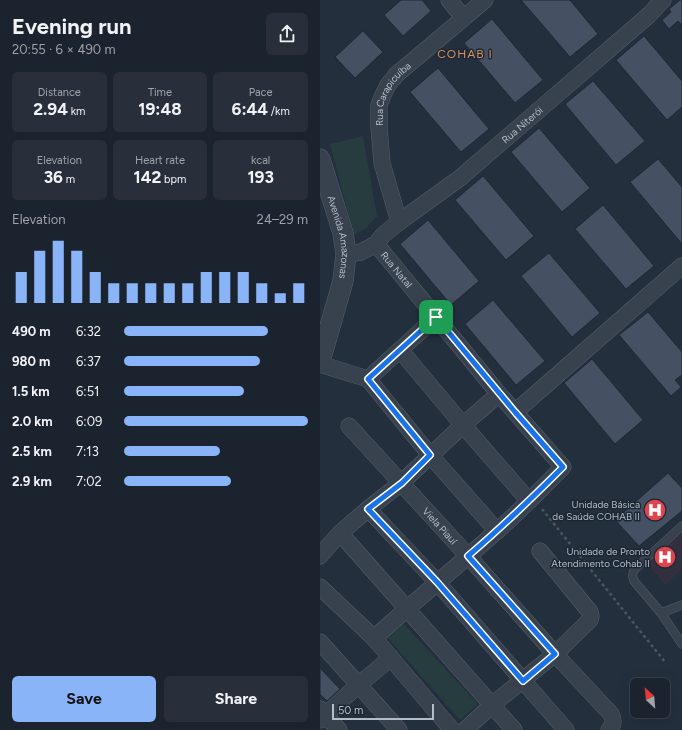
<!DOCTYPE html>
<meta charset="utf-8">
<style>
:root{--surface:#1b232e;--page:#282f3a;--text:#f1f3f6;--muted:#a0a4aa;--line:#39404a;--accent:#8ab4f8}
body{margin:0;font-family:Figtree,sans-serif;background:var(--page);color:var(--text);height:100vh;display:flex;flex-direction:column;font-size:15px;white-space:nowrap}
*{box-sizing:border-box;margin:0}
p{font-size:13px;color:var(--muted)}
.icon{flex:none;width:22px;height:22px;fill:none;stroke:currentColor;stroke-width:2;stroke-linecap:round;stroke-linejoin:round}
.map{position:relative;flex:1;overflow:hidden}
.sheet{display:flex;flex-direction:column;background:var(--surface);width:320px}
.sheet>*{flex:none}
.needle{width:26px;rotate:334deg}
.fabs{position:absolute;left:310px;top:678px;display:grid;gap:8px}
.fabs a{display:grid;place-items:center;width:40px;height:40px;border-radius:6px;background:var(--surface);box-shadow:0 4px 16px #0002,0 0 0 1px var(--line);font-size:20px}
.scale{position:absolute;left:12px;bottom:10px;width:102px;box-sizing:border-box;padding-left:4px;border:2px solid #b4bcc9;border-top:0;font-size:11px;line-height:14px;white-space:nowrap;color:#b4bcc9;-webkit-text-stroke:3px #1d2633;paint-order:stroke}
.pin{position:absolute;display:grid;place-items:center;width:34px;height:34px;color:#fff;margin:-17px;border-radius:8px;box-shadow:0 2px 6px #0006}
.round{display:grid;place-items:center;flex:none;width:42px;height:42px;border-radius:6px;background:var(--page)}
.headline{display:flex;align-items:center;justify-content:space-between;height:68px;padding:0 12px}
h1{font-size:22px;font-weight:700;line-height:30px}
.figures{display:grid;grid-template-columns:repeat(3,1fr);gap:6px;height:68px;padding:4px 12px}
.figures div{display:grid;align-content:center;border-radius:6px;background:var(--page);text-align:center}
.figures b{font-size:17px;font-weight:700}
.figures small{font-size:11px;font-weight:400}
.figures p{font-size:11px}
.chart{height:112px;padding:8px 12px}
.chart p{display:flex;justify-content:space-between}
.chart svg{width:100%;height:72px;margin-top:4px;stroke:var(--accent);stroke-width:6}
.cta{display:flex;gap:8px;margin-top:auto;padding:8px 12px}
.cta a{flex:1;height:46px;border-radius:6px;background:var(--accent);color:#111;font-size:16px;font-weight:700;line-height:46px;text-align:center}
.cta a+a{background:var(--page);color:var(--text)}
ul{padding:0 12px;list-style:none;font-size:13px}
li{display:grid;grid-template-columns:64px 48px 1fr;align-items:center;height:30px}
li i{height:10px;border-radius:5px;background:var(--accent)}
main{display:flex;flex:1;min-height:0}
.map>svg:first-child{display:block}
</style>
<main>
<section class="sheet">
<div class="headline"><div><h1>Evening run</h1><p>20:55 · 6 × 490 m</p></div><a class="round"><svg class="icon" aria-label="share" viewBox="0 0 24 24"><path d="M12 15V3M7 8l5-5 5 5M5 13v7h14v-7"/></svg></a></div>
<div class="figures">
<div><p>Distance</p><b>2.94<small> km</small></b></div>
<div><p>Time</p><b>19:48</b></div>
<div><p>Pace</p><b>6:44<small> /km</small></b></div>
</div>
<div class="figures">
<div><p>Elevation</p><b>36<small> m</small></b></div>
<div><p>Heart rate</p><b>142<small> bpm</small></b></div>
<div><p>kcal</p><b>193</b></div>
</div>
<div class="chart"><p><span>Elevation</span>24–29 m</p>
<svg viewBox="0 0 160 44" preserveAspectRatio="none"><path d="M5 44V25M15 44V12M25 44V6M35 44V12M45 44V25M55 44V32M65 44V32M75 44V32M85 44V32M95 44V32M105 44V25M115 44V25M125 44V25M135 44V32M145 44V38M155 44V32"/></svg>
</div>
<ul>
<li><b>490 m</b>6:32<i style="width:78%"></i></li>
<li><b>980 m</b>6:37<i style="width:74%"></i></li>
<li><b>1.5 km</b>6:51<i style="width:65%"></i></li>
<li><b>2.0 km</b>6:09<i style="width:100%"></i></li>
<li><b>2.5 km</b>7:13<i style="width:52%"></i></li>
<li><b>2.9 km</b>7:02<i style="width:58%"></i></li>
</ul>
<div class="cta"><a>Save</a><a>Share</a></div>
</section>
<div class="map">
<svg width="362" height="730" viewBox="0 0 362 730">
<rect width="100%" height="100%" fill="#242f3e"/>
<!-- medical -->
<path fill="#32303f" d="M362 526V569L345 585 324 560Z"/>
<!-- green -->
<path fill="#263c3f" d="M43 136 57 216 46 228 34 235 10 144Z
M81 621 158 704 140 720 64 634Z"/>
<!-- building -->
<path fill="#455162" stroke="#1f2835" d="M81 0H102L111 11 83 36 64 15Z
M201 0H250L278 34 250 57Z
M360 0H362V25L358 21 349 29 342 20 351 12 349 9Z
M172 19 223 80 195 103 144 43Z
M43 31 63 52 35 78 15 57Z
M324 36 362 81V107L347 120 296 60Z
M118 68 169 129 141 152 90 92Z
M273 81 325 141 296 165 245 104Z
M219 128 270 188 242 212 191 152Z
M338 159 362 187V244L310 182Z
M163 176 214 236 186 260 135 200Z
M283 205 334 266 306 289 255 229Z
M108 220 159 281 131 305 80 244Z
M229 253 280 313 252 337 201 276Z
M173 300 225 361 196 385 145 324Z
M328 312 362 352V375L355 380 361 387 351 396 299 335Z
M272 359 323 420 295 444 244 383Z
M348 473 362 488V511L319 546 295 520Z
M0 668 20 689 7 701 0 694Z"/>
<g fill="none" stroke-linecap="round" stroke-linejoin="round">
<!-- service casing -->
<g stroke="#565f6c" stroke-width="9">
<path id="service" d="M362 526 315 569C312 573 312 576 314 581L341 613 362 644
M341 613 362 605"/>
</g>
<!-- minor casing -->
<g stroke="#565f6c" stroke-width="17">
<g id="minor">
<path d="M129 0 144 18"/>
<path id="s1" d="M79 222 62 163 59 127V105L63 95 68 85 76 75 165 0"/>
<path id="s2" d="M56 244 63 235 79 222 140 178 329 15 343 0"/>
<path id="s3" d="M26 254 41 252 56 244 179 394 243 467C221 489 200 511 177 531 136 567 94 602 54 638"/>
<path d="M80 350 143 425 209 501"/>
<path d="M0 364 48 379 116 317"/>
<path d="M48 379 110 455 177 531"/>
<path d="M195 412 362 266"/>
<path id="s4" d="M29 426 148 556 235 654 291 714C294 720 294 725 289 730"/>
<path d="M48 509 117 582 246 730"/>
<path d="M20 533 194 730"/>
<path d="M0 556 20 533 48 509 81 483 143 425 179 394"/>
<path d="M0 587 54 638 132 730"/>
<path d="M0 642 79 730"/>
<path d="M0 709 19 730"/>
<path d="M0 720 38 685 71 658"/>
<path d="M145 730 172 705 235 654 270 620 271 616 270 612 220 551"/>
</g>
</g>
<!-- tertiary casing -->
<g stroke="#565f6c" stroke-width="21">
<g id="tertiary">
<path id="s5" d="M0 159 23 233 26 254 23 281 0 361"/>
</g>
</g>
<!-- path -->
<path stroke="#44595c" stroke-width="2.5" stroke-dasharray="3 3" stroke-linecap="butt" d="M222 509 345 662"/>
<!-- service -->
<use href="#service" stroke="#38414e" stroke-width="8"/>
<!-- minor -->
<use href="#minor" stroke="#38414e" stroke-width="16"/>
<!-- tertiary -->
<use href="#tertiary" stroke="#38414e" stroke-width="20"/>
</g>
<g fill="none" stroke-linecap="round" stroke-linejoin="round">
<!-- route casing -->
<g stroke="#fff" stroke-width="8">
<path id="route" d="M116 317 195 412 243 467C212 498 181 528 148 556L235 654 203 681 117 582 48 509 82 483 110 455 48 379Z"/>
</g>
<!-- route -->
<use href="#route" stroke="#1a73e8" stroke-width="5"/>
</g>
<!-- icons -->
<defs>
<g id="hospital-disc" transform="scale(1.15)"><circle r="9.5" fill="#e0444e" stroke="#1d2633"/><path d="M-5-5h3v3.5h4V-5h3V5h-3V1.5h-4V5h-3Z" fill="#fff"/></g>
</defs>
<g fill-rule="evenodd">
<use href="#hospital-disc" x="335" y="510"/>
<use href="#hospital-disc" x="345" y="557"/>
</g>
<g text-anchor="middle" stroke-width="3" stroke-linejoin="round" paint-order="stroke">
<!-- street labels -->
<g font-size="10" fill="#b4bcc9" stroke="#1d2633">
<text dy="4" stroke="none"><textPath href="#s1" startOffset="135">Rua Carapicuíba</textPath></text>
<text dy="4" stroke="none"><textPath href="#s2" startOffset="189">Rua Niterói</textPath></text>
<text dy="4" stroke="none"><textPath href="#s5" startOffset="81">Avenida Amazonas</textPath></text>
<text dy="4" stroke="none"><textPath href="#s3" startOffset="65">Rua Natal</textPath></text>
<text dy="4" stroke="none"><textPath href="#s4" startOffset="135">Viela Piauí</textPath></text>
</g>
<!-- poi labels -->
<g font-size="10" fill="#b4bcc9" stroke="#1d2633" text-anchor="end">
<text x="320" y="508">Unidade Básica<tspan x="320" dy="12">de Saúde COHAB II</tspan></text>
<text x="330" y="555">Unidade de Pronto<tspan x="330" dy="12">Atendimento Cohab II</tspan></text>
</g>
<!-- quarter labels -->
<g font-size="12" letter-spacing="1" fill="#d59563" stroke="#1d2633">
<text x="145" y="58">COHAB I</text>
</g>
</g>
</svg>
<div class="fabs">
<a><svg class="needle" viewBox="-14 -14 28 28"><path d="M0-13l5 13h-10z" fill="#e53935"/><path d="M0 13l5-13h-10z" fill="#a0a4aa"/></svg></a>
</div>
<div class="scale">50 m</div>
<div class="pin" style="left:116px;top:317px;background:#1e9e55"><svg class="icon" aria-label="arrive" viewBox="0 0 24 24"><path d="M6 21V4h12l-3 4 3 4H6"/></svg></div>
</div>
</main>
